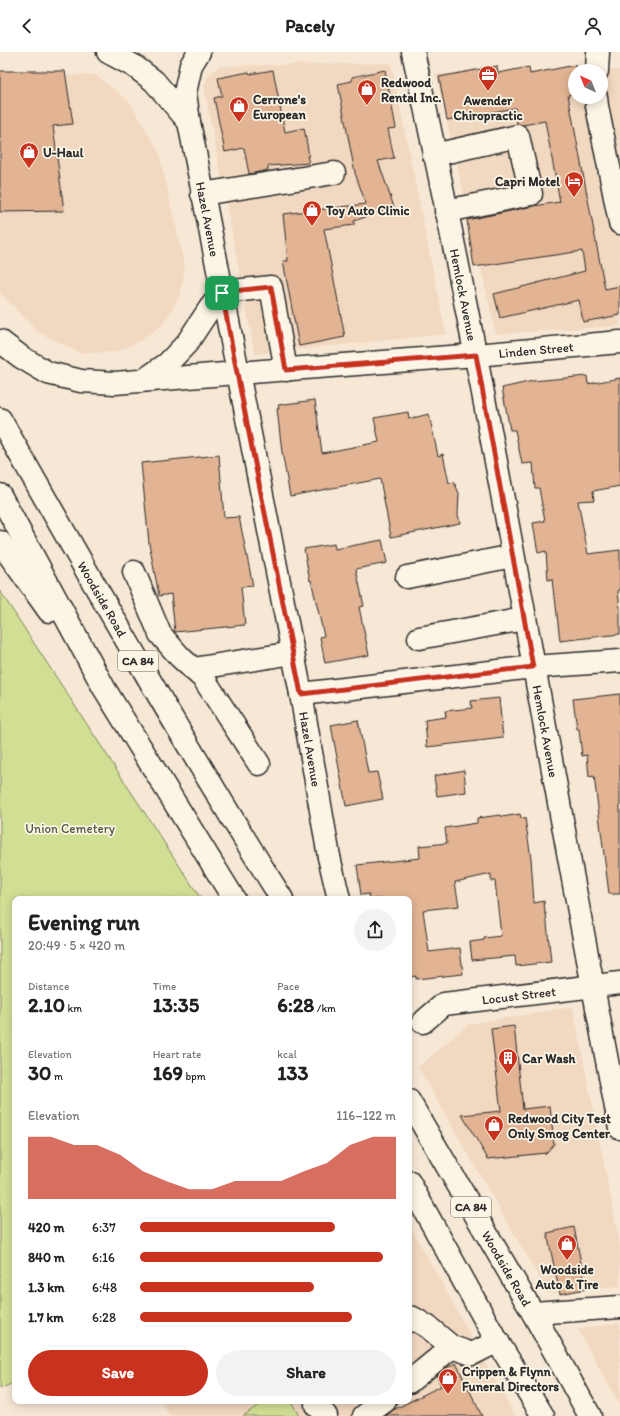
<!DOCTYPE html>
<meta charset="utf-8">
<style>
:root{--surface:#fff;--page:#f2f2f2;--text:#222;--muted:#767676;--accent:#c8321e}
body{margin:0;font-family:Itim,sans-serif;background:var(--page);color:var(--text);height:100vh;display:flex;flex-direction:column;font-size:15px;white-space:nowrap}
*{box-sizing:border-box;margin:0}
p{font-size:13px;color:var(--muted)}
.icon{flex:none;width:22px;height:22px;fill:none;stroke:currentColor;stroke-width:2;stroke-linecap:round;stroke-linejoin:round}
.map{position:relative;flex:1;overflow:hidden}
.details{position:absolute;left:12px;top:844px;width:400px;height:508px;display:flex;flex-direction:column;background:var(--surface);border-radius:8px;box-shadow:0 2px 10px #0003}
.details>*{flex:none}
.needle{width:26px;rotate:317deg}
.controls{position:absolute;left:568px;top:12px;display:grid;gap:8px}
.controls a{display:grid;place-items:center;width:40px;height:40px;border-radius:50%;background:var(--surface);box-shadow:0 2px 10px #0003;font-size:20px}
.pin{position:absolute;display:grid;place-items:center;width:34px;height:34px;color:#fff;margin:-17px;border-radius:8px;box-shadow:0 2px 6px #0006}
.round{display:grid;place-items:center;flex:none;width:42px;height:42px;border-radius:21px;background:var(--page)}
.summary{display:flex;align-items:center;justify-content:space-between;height:68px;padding:0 16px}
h1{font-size:22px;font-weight:700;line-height:30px}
.stats{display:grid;grid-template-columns:repeat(3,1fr);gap:6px;height:68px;padding:4px 16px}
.stats div{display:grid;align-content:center}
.stats b{font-size:20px;font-weight:700}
.stats small{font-size:11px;font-weight:400}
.stats p{font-size:11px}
.chart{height:112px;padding:8px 16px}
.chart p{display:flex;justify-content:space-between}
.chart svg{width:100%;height:72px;margin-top:4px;fill:var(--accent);opacity:.7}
.primary-button{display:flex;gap:8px;margin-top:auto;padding:8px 16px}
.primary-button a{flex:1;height:46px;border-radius:24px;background:var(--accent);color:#fff;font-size:16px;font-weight:700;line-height:46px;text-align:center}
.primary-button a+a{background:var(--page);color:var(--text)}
ul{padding:0 16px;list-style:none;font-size:13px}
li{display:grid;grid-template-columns:64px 48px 1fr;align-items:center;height:30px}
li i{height:10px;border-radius:5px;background:var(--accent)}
header{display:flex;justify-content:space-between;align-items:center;height:52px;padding:0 16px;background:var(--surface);font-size:18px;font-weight:700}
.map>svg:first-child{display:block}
</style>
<header><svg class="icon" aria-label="back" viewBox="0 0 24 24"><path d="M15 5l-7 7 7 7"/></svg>Pacely<svg class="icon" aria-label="person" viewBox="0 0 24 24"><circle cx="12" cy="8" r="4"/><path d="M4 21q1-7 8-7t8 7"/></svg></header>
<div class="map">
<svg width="620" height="1364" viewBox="0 0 620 1364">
<rect width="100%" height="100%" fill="#f7e8d5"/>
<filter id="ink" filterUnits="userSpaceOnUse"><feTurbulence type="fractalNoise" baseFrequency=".025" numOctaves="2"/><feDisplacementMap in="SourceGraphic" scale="8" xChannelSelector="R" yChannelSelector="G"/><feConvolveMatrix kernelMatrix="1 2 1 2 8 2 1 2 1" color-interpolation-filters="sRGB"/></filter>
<g filter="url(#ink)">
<!-- built -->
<path fill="#f1d8c1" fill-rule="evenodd" d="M391 11 446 282 255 302 204 35 208 25 219 14Z
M620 18V274L496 282 436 22ZM575 19H601V45H575Z
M96 23 129 49 159 100 185 216 180 244 163 272 144 287 116 300 81 301 38 280 0 241V24Z
M573 955 620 1193V1234L548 1241 418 1015 469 972Z
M409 1172 515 1364H170L161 1349H409Z
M620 1271V1354L578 1277Z"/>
<!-- green -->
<path fill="#d0df93" stroke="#7e855f" d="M0 539 201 847H15V1330L0 1337Z
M264 1349H291L299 1364H243Z"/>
<!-- building -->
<path fill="#e2b493" stroke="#2b2b2b" d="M575 13V41L568 43 605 237 620 234V263L583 270 579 248 500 266 494 242 585 219 582 199 474 215 467 168 534 154 560 150 545 69 523 73 517 72 515 56 447 68 439 25 497 14 498 21 529 15 530 22Z
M273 18 285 80 304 76 309 104H307L309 111 268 114V118L249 122 244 96 225 100 214 46 222 44 218 26 249 20 250 22Z
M385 18 396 76 388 77 394 106 378 109 394 155 354 169V173L324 177 345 285 299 294 283 209H288L283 162 366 152 355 121 338 32 352 29V25Z
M0 19H65L73 72 53 74 64 159 0 160Z
M587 324 588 332 620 326V434L593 439 594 448 578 449 588 502 620 498V538L618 539 620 557V582L560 589 555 545H554L552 527 548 528 546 499 538 501 533 471 545 469 539 436H535L533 411 522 412 515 378H510L502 336 533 329Z
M315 348 322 401 379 390 374 366 408 360 409 367 429 362 438 404 443 402 449 431 454 430 459 441 458 463 460 471 391 485 380 427 290 444 282 400 277 357H279L278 353Z
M219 403 224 466 239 465 253 534 241 535 245 573 175 580 171 542 159 544 149 491 141 411Z
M382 488 387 511 356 517 364 554 359 555 369 603 325 611 320 585 324 584 311 528 310 529 304 497 334 492 335 497Z
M620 642V842H609L594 724 589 725 587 703 582 704 579 677H577L573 647Z
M499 646 503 686 427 695 425 668 446 665 445 659 472 656 471 649Z
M358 668 368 721 377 720 383 747 346 754 331 673Z
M464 718 466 740 437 744 434 724Z
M520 762 521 766H525L531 806 534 851 544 849 545 861H546L551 910 516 914 515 904 472 908 470 890 484 888V886L501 884 495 829H491V822L455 830 459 854 423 858 429 900 460 896 463 922 416 927V924L409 925V847H370L369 842 361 843 357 813 420 806 419 794 447 791 445 776 477 771V766L501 763 502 765Z
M514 974 523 1057 550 1054 554 1092 546 1101 488 1107 462 1063 501 1059 491 977Z
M574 1175 586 1237 560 1242 547 1181Z
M456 1311 482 1364H386L393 1358 441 1334 437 1324 445 1317Z"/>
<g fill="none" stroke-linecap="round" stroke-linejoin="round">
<!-- minor casing -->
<g stroke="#2b2b2b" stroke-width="25">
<g id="minor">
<path id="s1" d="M413 0C492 357 550 718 620 1076"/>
<path d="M597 19 598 0"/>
<path d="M596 45 597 54 620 171"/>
<path d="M434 103 518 84 531 142 446 159"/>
<path d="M202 142 334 121"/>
<path d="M222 241 233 239 271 235 286 318"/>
<path id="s2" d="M237 321 476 303 620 290"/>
<path d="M134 520 160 582 180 605 204 627 259 712"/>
<path d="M407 525 513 504"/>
<path d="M419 586 524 567"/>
<path d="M193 617 293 601"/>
<path d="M301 642 533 615 620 609"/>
<path id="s3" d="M423 970 444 952 620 931"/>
<path d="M533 1261 620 1255"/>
<path d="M409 1269 413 1266 428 1275 452 1295 472 1302 498 1289"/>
<path d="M409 1330 452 1295"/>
<path d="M316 1349V1353L326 1364"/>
<path d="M364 1364 385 1349"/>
</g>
</g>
<!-- major casing -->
<g stroke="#2b2b2b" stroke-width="25">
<g id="major">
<path d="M108 0 134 14 154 29 189 70"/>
<path id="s4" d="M199 0 191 13 185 41 189 70 301 642 329 805"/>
</g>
</g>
<!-- highway casing -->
<g stroke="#2b2b2b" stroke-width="25">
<g id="highway">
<path d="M0 289 21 305 48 321 81 329 115 331 237 321"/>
<path d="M144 328 167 312 187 291 210 256 222 241"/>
<path id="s5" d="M0 367C92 529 183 690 282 847"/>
<path d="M0 443 104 636 234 847"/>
<path d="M0 490 49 559"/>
<path d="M329 805 339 847"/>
<path id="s6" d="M409 1049 533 1261 590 1364"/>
<path d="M409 1130 493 1282 543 1364"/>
</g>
</g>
<!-- minor -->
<use href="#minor" stroke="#fcf5e5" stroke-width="22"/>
<!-- major -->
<use href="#major" stroke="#fcf5e5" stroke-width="22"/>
<!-- highway -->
<use href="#highway" stroke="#fcf5e5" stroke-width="22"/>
</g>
</g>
<g fill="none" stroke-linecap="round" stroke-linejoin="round" filter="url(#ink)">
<!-- route casing -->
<g stroke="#fff" stroke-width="8">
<path id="route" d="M271 235 286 318 476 303 533 615 301 642 237 321 222 241 233 239Z"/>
</g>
<!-- route -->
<use href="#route" stroke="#c8321e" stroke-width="5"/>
</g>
<!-- icons -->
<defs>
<g id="office-pin" transform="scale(1)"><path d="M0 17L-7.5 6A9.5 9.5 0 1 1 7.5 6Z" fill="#c8321e" stroke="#fcf5e5"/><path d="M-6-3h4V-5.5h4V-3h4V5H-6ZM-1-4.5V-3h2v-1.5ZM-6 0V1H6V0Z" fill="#fff"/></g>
<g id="shop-pin" transform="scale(1)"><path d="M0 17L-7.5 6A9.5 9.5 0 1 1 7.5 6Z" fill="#c8321e" stroke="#fcf5e5"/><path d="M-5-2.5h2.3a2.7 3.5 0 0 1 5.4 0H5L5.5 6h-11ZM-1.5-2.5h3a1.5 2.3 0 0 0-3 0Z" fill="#fff"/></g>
<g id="hotel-pin" transform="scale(1)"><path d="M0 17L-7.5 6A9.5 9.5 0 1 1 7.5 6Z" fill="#c8321e" stroke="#fcf5e5"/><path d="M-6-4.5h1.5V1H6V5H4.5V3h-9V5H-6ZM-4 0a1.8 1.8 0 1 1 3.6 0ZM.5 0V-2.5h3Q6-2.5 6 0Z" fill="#fff"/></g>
<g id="building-pin" transform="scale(1)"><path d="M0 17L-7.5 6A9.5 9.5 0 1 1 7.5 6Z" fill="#c8321e" stroke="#fcf5e5"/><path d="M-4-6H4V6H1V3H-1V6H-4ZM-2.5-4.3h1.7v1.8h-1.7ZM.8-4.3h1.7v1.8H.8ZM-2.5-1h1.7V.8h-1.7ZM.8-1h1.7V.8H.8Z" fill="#fff"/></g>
</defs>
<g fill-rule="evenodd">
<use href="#office-pin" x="488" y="23"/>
<use href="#shop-pin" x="367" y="37"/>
<use href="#shop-pin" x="239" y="54"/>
<use href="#shop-pin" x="29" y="100"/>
<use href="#hotel-pin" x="574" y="129"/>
<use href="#shop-pin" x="312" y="158"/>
<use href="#building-pin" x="508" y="1006"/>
<use href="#shop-pin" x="494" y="1073"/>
<use href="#shop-pin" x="567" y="1192"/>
<use href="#shop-pin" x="448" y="1326"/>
</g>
<g text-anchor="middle" stroke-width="3.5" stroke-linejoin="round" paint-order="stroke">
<!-- shield labels -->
<g fill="#fcf5e5" stroke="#6a6863" stroke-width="1">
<rect x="118" y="599" width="40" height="20" rx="3"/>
<rect x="451" y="1145" width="40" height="20" rx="3"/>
</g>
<g font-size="12" font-weight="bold" fill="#2b2b2b">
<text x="138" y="613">CA 84</text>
<text x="471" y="1159">CA 84</text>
</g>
<!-- poi labels -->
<g font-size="13" font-weight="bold" fill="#2b2b2b" stroke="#fcf5e5" text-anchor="start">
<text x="381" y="35">Redwood<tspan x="381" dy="15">Rental Inc.</tspan></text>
<text x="253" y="52">Cerrone's<tspan x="253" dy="15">European</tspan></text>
<text x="488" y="53" text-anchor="middle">Awender<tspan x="488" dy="15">Chiropractic</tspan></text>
<text x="43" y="105">U-Haul</text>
<text x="560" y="134" text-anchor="end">Capri Motel</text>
<text x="326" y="163">Toy Auto Clinic</text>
<text x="522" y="1011">Car Wash</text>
<text x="508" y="1071">Redwood City Test<tspan x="508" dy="15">Only Smog Center</tspan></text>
<text x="567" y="1222" text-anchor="middle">Woodside<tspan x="567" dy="15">Auto &amp; Tire</tspan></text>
<text x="462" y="1324">Crippen &amp; Flynn<tspan x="462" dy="15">Funeral Directors</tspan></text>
</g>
<!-- street labels -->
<g font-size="13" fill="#2b2b2b" stroke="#fcf5e5">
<text dy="5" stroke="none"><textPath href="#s4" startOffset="172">Hazel Avenue</textPath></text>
<text dy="5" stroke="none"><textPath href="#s1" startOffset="248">Hemlock Avenue</textPath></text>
<text dy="5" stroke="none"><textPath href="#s2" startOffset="300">Linden Street</textPath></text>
<text dy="5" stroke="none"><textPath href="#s5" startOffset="207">Woodside Road</textPath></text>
<text dy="5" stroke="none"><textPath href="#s1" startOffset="692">Hemlock Avenue</textPath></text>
<text dy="5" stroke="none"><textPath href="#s4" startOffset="712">Hazel Avenue</textPath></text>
<text dy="5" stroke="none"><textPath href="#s3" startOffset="103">Locust Street</textPath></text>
<text dy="5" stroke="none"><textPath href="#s6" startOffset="194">Woodside Road</textPath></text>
</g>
<!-- park labels -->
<g font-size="13" fill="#545845" stroke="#fcf5e5">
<text x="70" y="781">Union Cemetery</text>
</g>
</g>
</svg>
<div class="controls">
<a><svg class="needle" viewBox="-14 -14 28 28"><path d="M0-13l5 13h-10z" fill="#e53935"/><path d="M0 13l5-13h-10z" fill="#767676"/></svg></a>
</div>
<div class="pin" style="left:222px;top:241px;background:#1e9e55"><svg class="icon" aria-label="arrive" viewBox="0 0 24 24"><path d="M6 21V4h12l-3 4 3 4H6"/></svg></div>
<section class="details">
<div class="summary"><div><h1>Evening run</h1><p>20:49 · 5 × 420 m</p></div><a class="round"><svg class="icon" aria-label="share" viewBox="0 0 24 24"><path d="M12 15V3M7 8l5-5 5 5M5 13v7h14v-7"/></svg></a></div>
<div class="stats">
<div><p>Distance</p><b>2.10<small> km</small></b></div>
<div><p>Time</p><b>13:35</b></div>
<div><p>Pace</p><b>6:28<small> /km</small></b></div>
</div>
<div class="stats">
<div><p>Elevation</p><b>30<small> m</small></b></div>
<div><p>Heart rate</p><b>169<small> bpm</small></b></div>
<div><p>kcal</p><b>133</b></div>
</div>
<div class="chart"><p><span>Elevation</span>116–122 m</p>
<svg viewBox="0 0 160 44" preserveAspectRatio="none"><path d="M0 44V6L10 6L20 11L30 11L40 17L50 27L60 33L70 38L80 38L90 33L100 33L110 33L120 27L130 22L140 11L150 6L160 6V44z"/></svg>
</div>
<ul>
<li><b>420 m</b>6:37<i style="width:76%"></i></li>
<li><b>840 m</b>6:16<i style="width:95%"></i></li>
<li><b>1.3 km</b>6:48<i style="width:68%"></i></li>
<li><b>1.7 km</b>6:28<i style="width:83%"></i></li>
</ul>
<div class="primary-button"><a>Save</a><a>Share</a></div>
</section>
</div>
